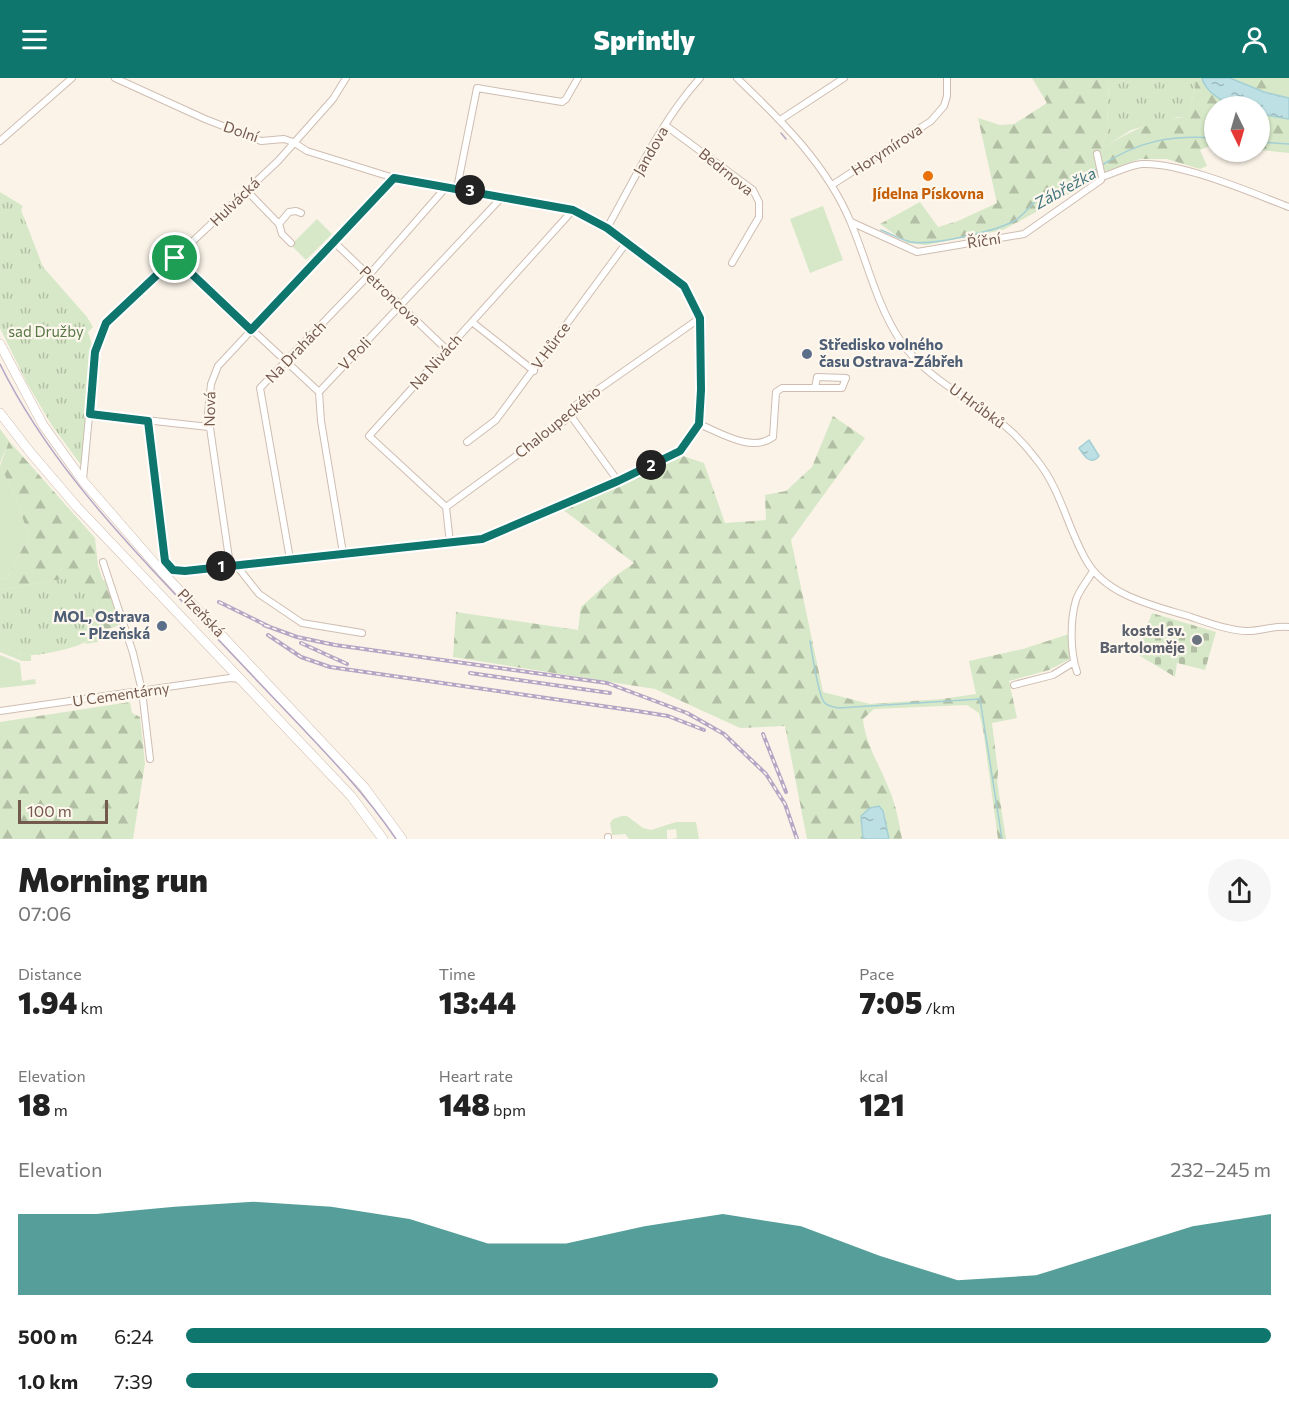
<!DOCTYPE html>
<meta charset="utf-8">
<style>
:root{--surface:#fff;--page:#f6f6f6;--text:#222;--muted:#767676;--accent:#0f766e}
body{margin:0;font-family:Commissioner,sans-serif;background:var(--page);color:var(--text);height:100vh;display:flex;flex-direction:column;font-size:22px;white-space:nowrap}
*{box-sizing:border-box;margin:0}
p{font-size:20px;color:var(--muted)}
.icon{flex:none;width:33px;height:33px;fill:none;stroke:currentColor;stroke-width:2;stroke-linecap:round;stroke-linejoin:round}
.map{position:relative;height:761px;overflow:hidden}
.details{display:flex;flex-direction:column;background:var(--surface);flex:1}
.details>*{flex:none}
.needle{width:39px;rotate:175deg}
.tools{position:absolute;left:1204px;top:18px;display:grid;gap:12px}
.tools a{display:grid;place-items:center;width:66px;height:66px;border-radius:50%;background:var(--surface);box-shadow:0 2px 4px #0004;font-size:30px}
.scale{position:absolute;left:18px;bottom:15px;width:90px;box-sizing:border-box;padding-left:6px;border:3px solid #74594d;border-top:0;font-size:16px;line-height:21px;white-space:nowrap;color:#74594d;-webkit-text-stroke:4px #fef7ee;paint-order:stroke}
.pin{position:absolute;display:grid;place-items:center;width:51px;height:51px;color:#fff;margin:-26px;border:3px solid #fff;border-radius:50%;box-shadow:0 2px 6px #0007}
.km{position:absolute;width:30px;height:30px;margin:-15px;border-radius:50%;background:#222;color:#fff;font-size:16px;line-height:30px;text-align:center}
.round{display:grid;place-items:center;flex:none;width:63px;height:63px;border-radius:32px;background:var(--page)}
.head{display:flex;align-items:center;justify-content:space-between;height:102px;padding:0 18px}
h1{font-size:33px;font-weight:800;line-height:45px}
.figures{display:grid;grid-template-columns:repeat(3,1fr);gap:9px;height:102px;padding:6px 18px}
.figures div{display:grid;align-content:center}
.figures b{font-size:30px;font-weight:800}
.figures small{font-size:16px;font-weight:400}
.figures p{font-size:16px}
.chart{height:168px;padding:12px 18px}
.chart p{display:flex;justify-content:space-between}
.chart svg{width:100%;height:108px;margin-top:6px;fill:var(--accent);opacity:.7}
ul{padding:0 18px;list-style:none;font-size:20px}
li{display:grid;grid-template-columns:96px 72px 1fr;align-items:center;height:45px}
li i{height:15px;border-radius:8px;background:var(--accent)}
header{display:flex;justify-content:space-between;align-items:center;height:78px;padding:0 18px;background:var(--accent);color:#fff;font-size:27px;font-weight:800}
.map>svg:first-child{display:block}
</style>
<header><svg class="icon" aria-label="menu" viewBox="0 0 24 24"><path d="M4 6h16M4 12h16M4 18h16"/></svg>Sprintly<svg class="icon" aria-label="person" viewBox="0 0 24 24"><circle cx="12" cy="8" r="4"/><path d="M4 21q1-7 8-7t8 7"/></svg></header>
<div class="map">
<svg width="1289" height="761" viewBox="0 0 1289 761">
<defs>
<pattern id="forest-firs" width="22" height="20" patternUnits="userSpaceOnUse" patternTransform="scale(1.5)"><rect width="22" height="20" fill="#d6e8c7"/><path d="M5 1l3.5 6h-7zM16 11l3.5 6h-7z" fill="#b2bfa4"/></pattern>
<pattern id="cemetery-stones" width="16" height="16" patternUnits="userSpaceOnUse" patternTransform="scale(1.5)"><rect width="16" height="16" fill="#d6e8c7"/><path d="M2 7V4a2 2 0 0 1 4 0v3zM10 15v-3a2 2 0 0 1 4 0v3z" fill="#b2bfa4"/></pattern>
<pattern id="park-tufts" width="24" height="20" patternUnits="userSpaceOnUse" patternTransform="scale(1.5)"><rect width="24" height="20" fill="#d6e8c7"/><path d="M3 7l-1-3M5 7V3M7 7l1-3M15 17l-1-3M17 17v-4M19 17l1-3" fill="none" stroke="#b2bfa4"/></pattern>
<pattern id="water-ripples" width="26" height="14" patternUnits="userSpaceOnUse" patternTransform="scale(1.5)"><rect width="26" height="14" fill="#bde0e4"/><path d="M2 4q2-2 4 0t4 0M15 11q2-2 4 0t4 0" fill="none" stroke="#9eb9bb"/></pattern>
</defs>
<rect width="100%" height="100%" fill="#fbf3e8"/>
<!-- grass -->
<path fill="#d6e8c7" d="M823 128 843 182 810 195 790 141Z
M317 141 332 156 306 182 291 167Z
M0 351 9 363 0 385Z
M0 388 13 413 29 458 7 500 0 501Z
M92 522H95L105 552 100 557 98 564 84 566C98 553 95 539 92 522Z
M0 569 20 577H31V583H22L0 574Z
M0 577 20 585 22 603 35 601 36 606 0 610Z
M622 738H627L643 750 651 752 676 744H696L699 761H671L677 760 676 751 667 752V761H629L625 756 612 757 610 745 613 741Z"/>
<!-- forest -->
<path fill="url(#forest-firs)" d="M1032 0H1109L1107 52 1102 67 1104 69C1130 53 1157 40 1188 39L1197 0H1202V2L1228 25 1236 28H1215V68L1212 67 1200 72 1207 88 1200 91 1167 81H1140L1118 89 1003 152 926 167 907 165 880 146 920 124 938 149 958 143 997 125 978 40 1000 47 1014 46 1047 25Z
M1230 0H1289V20L1264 14Z
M1260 36 1289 41V75L1260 72Z
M833 338 865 360 791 462 823 614 870 626 942 621 976 616 969 583 1023 571 1069 556 1070 581 1049 592 1009 603 1017 640 992 645 998 694 997 703 1006 761H998L983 651 979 635 967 627 874 631 863 641C865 665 880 688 889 711 896 727 899 744 902 761H807L785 648 740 650 655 611 453 579 456 534 578 552 581 529 614 499 634 485 562 431 683 378 704 385 725 445 766 442 765 417 786 413 812 389Z
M9 363 95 460 98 488 103 502H105L120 547 105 552 95 522H92L63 501 0 512V501L7 500 29 458 13 413 0 388Z
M130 624 132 635 140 639 145 685 133 761H0V644Z"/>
<!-- cemetery -->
<path fill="url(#cemetery-stones)" d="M1152 535 1216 554 1205 592 1177 585 1175 599 1137 576Z"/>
<!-- park -->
<path fill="url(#park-tufts)" d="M1109 0H1197L1188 39H1178L1131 52 1104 69 1102 67 1107 52Z
M0 114 23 128 21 132 43 189 87 239 93 249 88 254 93 270 90 285 81 387 51 346 27 305 0 250Z
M63 501C69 501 75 501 81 505 95 515 100 547 89 561 81 570 35 579 22 577 15 576 7 572 0 569V512Z"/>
<!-- water -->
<path fill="url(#water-ripples)" stroke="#a4cfd5" stroke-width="1.5" d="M1202 0H1230L1264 14 1289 20V41L1260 36V28C1252 28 1242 30 1235 28 1222 24 1205 13 1202 0Z
M1089 362 1099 378C1091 388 1084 378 1079 370Z
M879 728 883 733 889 761H863L861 738 870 730Z"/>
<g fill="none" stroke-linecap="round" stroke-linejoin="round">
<!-- stream -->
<path stroke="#a4cfd5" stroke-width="1.5" d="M1260 64 1289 66
M1102 87C1139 63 1170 57 1215 60
M881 152C891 156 901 162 911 164 932 168 996 153 1014 143 1025 137 1031 125 1041 119 1062 108 1079 107 1098 90
M810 563C812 574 818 617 824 624 827 628 834 629 838 630L980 621 1002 761"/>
<!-- street casing -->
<g stroke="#cfbdb1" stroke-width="8">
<path id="street" d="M115 0 205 41 261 63 284 61 293 64 307 73 394 100 573 132 607 150 684 208 700 240 701 312 699 346 680 373 618 403 482 461 185 493 173 492 165 483 148 343
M737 0C782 43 827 87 851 145 867 183 877 228 900 262 926 301 970 320 1005 348 1017 358 1027 369 1036 381 1061 411 1067 449 1086 482 1106 518 1155 528 1191 539 1209 545 1230 553 1248 553 1262 553 1275 547 1289 549
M780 42 844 0
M665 47 753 112 759 124V139L732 185
M0 63 72 0
M1102 99C1115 95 1129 87 1142 86 1181 84 1252 115 1289 129
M832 107 931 43 944 28 947 18V0
M457 110 477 10 562 24 566 21 578 0
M247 113 279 146
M851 144 917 174 1024 156 1101 102 1102 99 1097 76
M607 150C636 99 661 43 700 0
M334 164 446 271
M291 165 282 156 279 146 289 134 296 133 301 135
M175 180 319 314
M472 244 534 293
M90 336 209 349
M571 338 618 403
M699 346C721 355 752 375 773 359L776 314 782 310H842L846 300 817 299 815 310
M467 364 496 342 627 164
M83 402 95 274 106 245 278 83 333 21 346 0
M446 429 369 358 573 132
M450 465 446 429 571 338 573 329 700 240
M343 475 321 343 319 314 503 118
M290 481 260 310 369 197 447 108
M103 484 133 575 142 613 150 681
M230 487 208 336 211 306 218 288 394 100
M236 487 259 516 302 545 362 555
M1077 594C1070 574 1070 542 1076 522 1079 512 1088 502 1093 493
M1014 607 1053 597 1074 584
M0 633 230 600 240 601
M608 759V761"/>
</g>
<!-- secondary casing -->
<g stroke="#d1bcaf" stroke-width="10">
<path id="secondary" d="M0 266 43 347 83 403 163 495 364 709 402 761
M0 335 30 374 77 429 351 718 383 761"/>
</g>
<!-- street -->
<use href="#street" stroke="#fff" stroke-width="6"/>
<!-- secondary -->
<use href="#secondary" stroke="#fff" stroke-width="9"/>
<!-- tram -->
<path stroke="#b5a6c5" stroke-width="1.5" d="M781 55 786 61
M0 286C43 373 107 444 173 514 211 554 248 593 286 633 325 674 364 714 396 761"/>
<!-- rail casing -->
<g stroke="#b5a6c5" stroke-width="4">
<path id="rail" d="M219 524 270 549
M264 547 297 559 335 567 607 605 687 635 724 656 766 696 785 726 797 761
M268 557 301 579 330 589 637 633 668 638 704 652
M301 565 347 586
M470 595 610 615
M763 656 786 714"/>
</g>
<!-- rail -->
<use href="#rail" stroke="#fef7ee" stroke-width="1.5" stroke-dasharray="4.5" stroke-linecap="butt"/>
</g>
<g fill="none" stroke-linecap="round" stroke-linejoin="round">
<!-- route casing -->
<g stroke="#fff" stroke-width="12">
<path id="route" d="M394 100 573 132 607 150 684 208 700 240 701 312 699 346 680 373 618 403 482 461 185 493 173 492 165 483 148 343 90 336 95 274 106 245 175 180 251 252Z"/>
</g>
<!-- route -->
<use href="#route" stroke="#0f766e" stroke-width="8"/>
</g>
<!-- markers -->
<circle fill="#e8710a" stroke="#fef7ee" stroke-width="2" cx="928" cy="98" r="6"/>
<g fill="#5c6f8a" stroke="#fef7ee" stroke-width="2">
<circle cx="807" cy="276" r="6"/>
<circle cx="162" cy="548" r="6"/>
</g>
<circle fill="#6b7280" stroke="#fef7ee" stroke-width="2" cx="1197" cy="562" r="6"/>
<g text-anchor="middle" stroke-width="4.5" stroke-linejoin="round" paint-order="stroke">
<!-- street labels -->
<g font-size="15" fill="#74594d" stroke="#fef7ee">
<text transform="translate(241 54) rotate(19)" y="5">Dolní</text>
<text transform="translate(887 72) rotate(-33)" y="5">Horymírova</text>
<text transform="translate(651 73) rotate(-60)" y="5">Jandova</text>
<text transform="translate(726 94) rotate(39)" y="5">Bedrnova</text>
<text transform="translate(235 124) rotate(-44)" y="5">Hulvácká</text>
<text transform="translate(984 163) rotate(-9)" y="5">Říční</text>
<text transform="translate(390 218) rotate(44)" y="5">Petroncova</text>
<text transform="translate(551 268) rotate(-54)" y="5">V Hůrce</text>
<text transform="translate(296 274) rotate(-46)" y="5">Na Drahách</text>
<text transform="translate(355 276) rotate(-46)" y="5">V Poli</text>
<text transform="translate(436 284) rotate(-48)" y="5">Na Nivách</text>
<text transform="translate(977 328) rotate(36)" y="5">U Hrůbků</text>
<text transform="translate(210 331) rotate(-89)" y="5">Nová</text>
<text transform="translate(558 344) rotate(-39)" y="5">Chaloupeckého</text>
<text transform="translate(201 535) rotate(46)" y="5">Plzeňská</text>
<text transform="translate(121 617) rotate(-8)" y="5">U Cementárny</text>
</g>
<!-- food labels -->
<g font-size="15" font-weight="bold" fill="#c56008" stroke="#fef7ee">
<text x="928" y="121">Jídelna Pískovna</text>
</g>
<!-- park labels -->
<g font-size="15" fill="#577846" stroke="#fef7ee">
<text x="46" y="259">sad Družby</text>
</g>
<!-- service labels -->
<g font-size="15" font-weight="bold" fill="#4e5e75" stroke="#fef7ee" text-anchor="start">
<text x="819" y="272">Středisko volného<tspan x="819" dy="17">času Ostrava-Zábřeh</tspan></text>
<text x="150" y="544" text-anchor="end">MOL, Ostrava<tspan x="150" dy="17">- Plzeňská</tspan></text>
</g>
<!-- worship labels -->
<g font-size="15" font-weight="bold" fill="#5b616d" stroke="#fef7ee" text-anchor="end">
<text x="1185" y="558">kostel sv.<tspan x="1185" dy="17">Bartoloměje</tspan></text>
</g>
<!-- water labels -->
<g font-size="16" font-style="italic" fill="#45777f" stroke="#fef7ee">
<text transform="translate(1065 110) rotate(-29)" y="6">Zábřežka</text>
</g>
</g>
</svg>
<div class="tools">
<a><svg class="needle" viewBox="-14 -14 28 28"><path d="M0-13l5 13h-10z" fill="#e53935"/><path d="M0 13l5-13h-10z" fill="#767676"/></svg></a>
</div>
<div class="scale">100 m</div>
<div class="pin" style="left:175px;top:180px;background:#1e9e55"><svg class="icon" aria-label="arrive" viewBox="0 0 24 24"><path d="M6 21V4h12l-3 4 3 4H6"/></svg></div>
<b class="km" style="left:221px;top:488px">1</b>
<b class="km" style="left:651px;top:387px">2</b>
<b class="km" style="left:470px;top:112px">3</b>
</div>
<section class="details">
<div class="head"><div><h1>Morning run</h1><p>07:06</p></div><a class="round"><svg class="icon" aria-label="share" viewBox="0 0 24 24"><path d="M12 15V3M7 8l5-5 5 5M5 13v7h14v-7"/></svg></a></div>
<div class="figures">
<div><p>Distance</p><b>1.94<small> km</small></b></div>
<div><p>Time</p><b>13:44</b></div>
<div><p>Pace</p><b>7:05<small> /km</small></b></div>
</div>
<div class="figures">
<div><p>Elevation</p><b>18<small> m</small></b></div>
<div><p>Heart rate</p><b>148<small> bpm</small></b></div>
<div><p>kcal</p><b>121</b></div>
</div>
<div class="chart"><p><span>Elevation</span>232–245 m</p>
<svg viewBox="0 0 160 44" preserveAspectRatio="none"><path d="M0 44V11L10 11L20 8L30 6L40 8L50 13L60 23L70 23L80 16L90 11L100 16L110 28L120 38L130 36L140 26L150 16L160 11V44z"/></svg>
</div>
<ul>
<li><b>500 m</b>6:24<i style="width:100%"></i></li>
<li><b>1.0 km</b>7:39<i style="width:49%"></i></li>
</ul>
</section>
